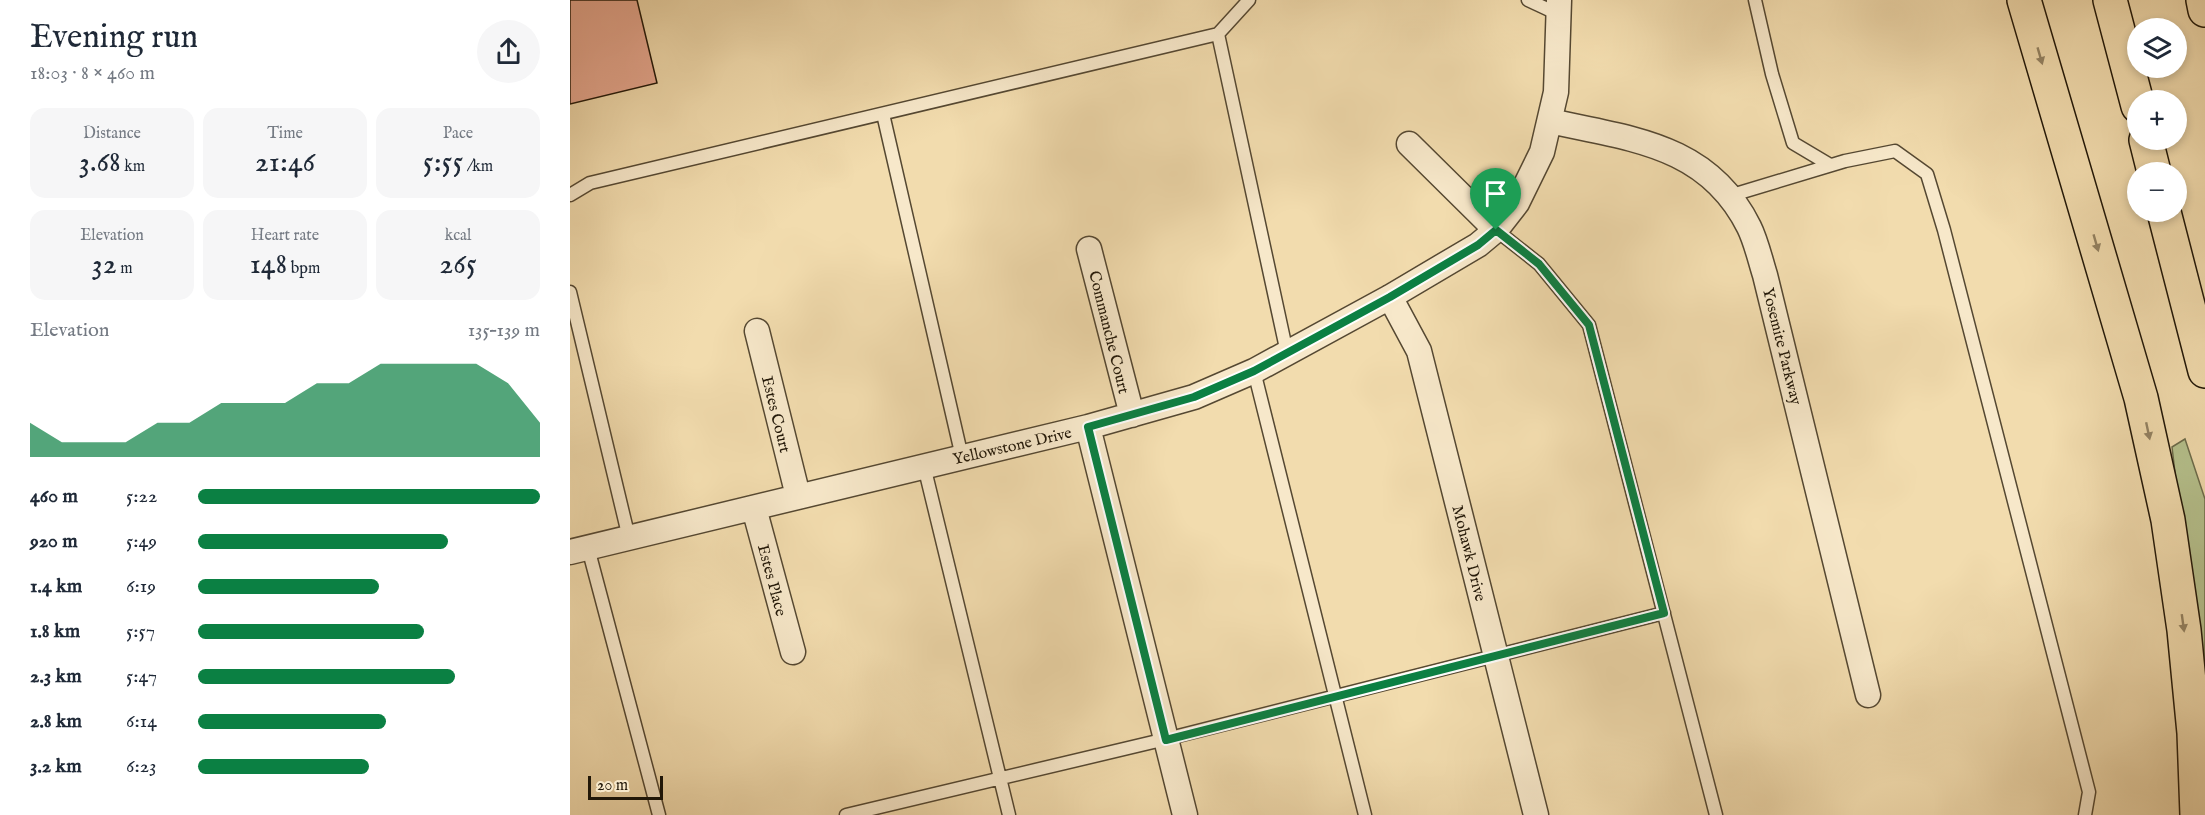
<!DOCTYPE html>
<meta charset="utf-8">
<style>
:root{--surface:#fff;--page:#f6f6f7;--text:#1f2937;--muted:#747a83;--accent:#0b8043}
body{margin:0;font-family:"IM FELL English",serif;background:var(--page);color:var(--text);height:100vh;display:flex;flex-direction:column;font-size:22px;white-space:nowrap}
*{box-sizing:border-box;margin:0}
p{font-size:20px;color:var(--muted)}
.icon{flex:none;width:33px;height:33px;fill:none;stroke:currentColor;stroke-width:2;stroke-linecap:round;stroke-linejoin:round}
.map{position:relative;flex:1;overflow:hidden}
.drawer{display:flex;flex-direction:column;background:var(--surface);width:570px}
.drawer>*{flex:none}
.buttons{position:absolute;left:1557px;top:18px;display:grid;gap:12px}
.buttons a{display:grid;place-items:center;width:60px;height:60px;border-radius:50%;background:var(--surface);box-shadow:0 3px 9px #0003;font-size:30px}
.scale{position:absolute;left:18px;bottom:15px;width:75px;box-sizing:border-box;padding-left:6px;border:3px solid #211708;border-top:0;font-size:16px;line-height:21px;white-space:nowrap;color:#211708;-webkit-text-stroke:4px #f7e8ca;paint-order:stroke}
.pin{position:absolute;display:grid;place-items:center;width:51px;height:51px;color:#fff;margin:-62px -26px;border-radius:50% 50% 50% 0;rotate:-45deg;box-shadow:0 0 6px #0007}
.pin .icon{rotate:45deg}
.round{display:grid;place-items:center;flex:none;width:63px;height:63px;border-radius:32px;background:var(--page)}
.summary{display:flex;align-items:center;justify-content:space-between;height:102px;padding:0 30px}
h1{font-size:33px;font-weight:600;line-height:45px}
.stats{display:grid;grid-template-columns:repeat(3,1fr);gap:9px;height:102px;padding:6px 30px}
.stats div{display:grid;align-content:center;border-radius:15px;background:var(--page);text-align:center}
.stats b{font-size:30px;font-weight:600}
.stats small{font-size:16px;font-weight:400}
.stats p{font-size:16px}
.chart{height:168px;padding:12px 30px}
.chart p{display:flex;justify-content:space-between}
.chart svg{width:100%;height:108px;margin-top:6px;fill:var(--accent);opacity:.7}
ul{padding:0 30px;list-style:none;font-size:20px}
li{display:grid;grid-template-columns:96px 72px 1fr;align-items:center;height:45px}
li i{height:15px;border-radius:8px;background:var(--accent)}
main{display:flex;flex:1;min-height:0}
.map>svg:first-child{display:block}
</style>
<main>
<section class="drawer">
<div class="summary"><div><h1>Evening run</h1><p>18:03 · 8 × 460 m</p></div><a class="round"><svg class="icon" aria-label="share" viewBox="0 0 24 24"><path d="M12 15V3M7 8l5-5 5 5M5 13v7h14v-7"/></svg></a></div>
<div class="stats">
<div><p>Distance</p><b>3.68<small> km</small></b></div>
<div><p>Time</p><b>21:46</b></div>
<div><p>Pace</p><b>5:55<small> /km</small></b></div>
</div>
<div class="stats">
<div><p>Elevation</p><b>32<small> m</small></b></div>
<div><p>Heart rate</p><b>148<small> bpm</small></b></div>
<div><p>kcal</p><b>265</b></div>
</div>
<div class="chart"><p><span>Elevation</span>135–139 m</p>
<svg viewBox="0 0 160 44" preserveAspectRatio="none"><path d="M0 44V30L10 38L20 38L30 38L40 30L50 30L60 22L70 22L80 22L90 14L100 14L110 6L120 6L130 6L140 6L150 14L160 30V44z"/></svg>
</div>
<ul>
<li><b>460 m</b>5:22<i style="width:100%"></i></li>
<li><b>920 m</b>5:49<i style="width:73%"></i></li>
<li><b>1.4 km</b>6:19<i style="width:53%"></i></li>
<li><b>1.8 km</b>5:57<i style="width:66%"></i></li>
<li><b>2.3 km</b>5:47<i style="width:75%"></i></li>
<li><b>2.8 km</b>6:14<i style="width:55%"></i></li>
<li><b>3.2 km</b>6:23<i style="width:50%"></i></li>
</ul>
</section>
<div class="map">
<svg width="1635" height="815" viewBox="0 0 1635 815">
<rect width="100%" height="100%" fill="#f2dcae"/>
<filter id="stains"><feTurbulence type="fractalNoise" baseFrequency=".00333" numOctaves="4"/><feColorMatrix values="0 0 0 0 .2 0 0 0 0 .09 0 0 0 0 .02 0 0 0 .5 -.17"/></filter>
<radialGradient id="worn" r=".72"><stop offset=".6" stop-color="#630" stop-opacity="0"/><stop offset="1" stop-color="#630" stop-opacity=".3"/></radialGradient>
<!-- green -->
<path fill="#b6c28e" stroke="#6c6c4b" stroke-width="1.5" d="M1615 439 1635 499V729L1602 447Z"/>
<!-- building -->
<path fill="#e7a890" stroke="#211708" stroke-width="1.5" d="M0 0H67L87 83 0 104Z"/>
<g fill="none" stroke-linecap="round" stroke-linejoin="round">
<!-- lane casing -->
<g stroke="#554832" stroke-width="15">
<path id="lane" d="M958 0 988 14
M1185 0 1202 74 1223 143 1260 165
M648 34 717 353
M313 114 392 457
M0 195 20 183 648 34 679 0
M1159 196 1275 161 1325 151 1357 174 1374 230 1519 792 1515 815
M926 230 969 264 1019 325 1146 815
M0 292 59 538
M684 371 795 815
M354 466 439 815
M18 548 89 815
M276 815 596 739 1094 613"/>
</g>
<!-- street casing -->
<g stroke="#554832" stroke-width="27">
<path id="street" d="M980 121C1060 139 1138 144 1179 227 1186 241 1190 259 1195 275L1298 695
M839 144 926 230
M519 249 562 415
M820 297 849 351 966 815
M187 331 228 496
M518 427 615 815
M184 508 223 652
M0 552 518 427 624 397 684 371 820 297 908 245 926 230 947 203 972 152 986 92 989 0"/>
</g>
<!-- highway casing -->
<g stroke="#211708" stroke-width="36">
<path id="highway" d="M1454 0 1571 398 1598 520 1614 630 1624 733 1627 815
M1540 0 1568 106
M1633 0 1635 10
M1576 140 1584 172
M1594 212 1635 371"/>
</g>
<!-- lane -->
<use href="#lane" stroke="#f7e8ca" stroke-width="12"/>
<!-- street -->
<use href="#street" stroke="#f7e8ca" stroke-width="24"/>
<!-- highway -->
<use href="#highway" stroke="#f2dcae" stroke-width="33"/>
</g>
<!-- one-way arrows -->
<defs><path id="oneway-solid" d="M-6-.8H1V-3.2L6.5 0L1 3.2V.8H-6Z" transform="scale(1.5)"/></defs>
<g fill="#948363">
<use href="#oneway-solid" transform="translate(1470 56) rotate(74)"/>
<use href="#oneway-solid" transform="translate(1526 243) rotate(74)"/>
<use href="#oneway-solid" transform="translate(1578 431) rotate(78)"/>
<use href="#oneway-solid" transform="translate(1613 623) rotate(82)"/>
</g>
<g fill="none" stroke-linecap="round" stroke-linejoin="round">
<!-- route casing -->
<g stroke="#fff" stroke-width="12">
<path id="route" d="M926 230 969 264 1019 325 1094 613 596 740 518 427 624 397 684 371 820 297 908 245Z"/>
</g>
<!-- route -->
<use href="#route" stroke="#0b8043" stroke-width="8"/>
</g>
<g text-anchor="middle" stroke-width="5" stroke-linejoin="round" paint-order="stroke">
<!-- street labels -->
<g font-size="16" fill="#211708" stroke="#f7e8ca">
<text transform="translate(540 332) rotate(76)" y="6">Commanche Court</text>
<text transform="translate(1213 346) rotate(76)" y="6">Yosemite Parkway</text>
<text transform="translate(207 414) rotate(76)" y="6">Estes Court</text>
<text transform="translate(442 445) rotate(-13)" y="6">Yellowstone Drive</text>
<text transform="translate(900 553) rotate(76)" y="6">Mohawk Drive</text>
<text transform="translate(203 580) rotate(75)" y="6">Estes Place</text>
</g>
</g>
<rect width="100%" height="100%" filter="url(#stains)"/>
<rect width="100%" height="100%" fill="url(#worn)"/>
</svg>
<div class="buttons">
<a><svg class="icon" aria-label="layers" viewBox="0 0 24 24"><path d="M12 4l9 5-9 5-9-5zM3 14l9 5 9-5"/></svg></a>
<a>+</a>
<a>−</a>
</div>
<div class="scale">20 m</div>
<div class="pin" style="left:926px;top:230px;background:#1e9e55"><svg class="icon" aria-label="arrive" viewBox="0 0 24 24"><path d="M6 21V4h12l-3 4 3 4H6"/></svg></div>
</div>
</main>
